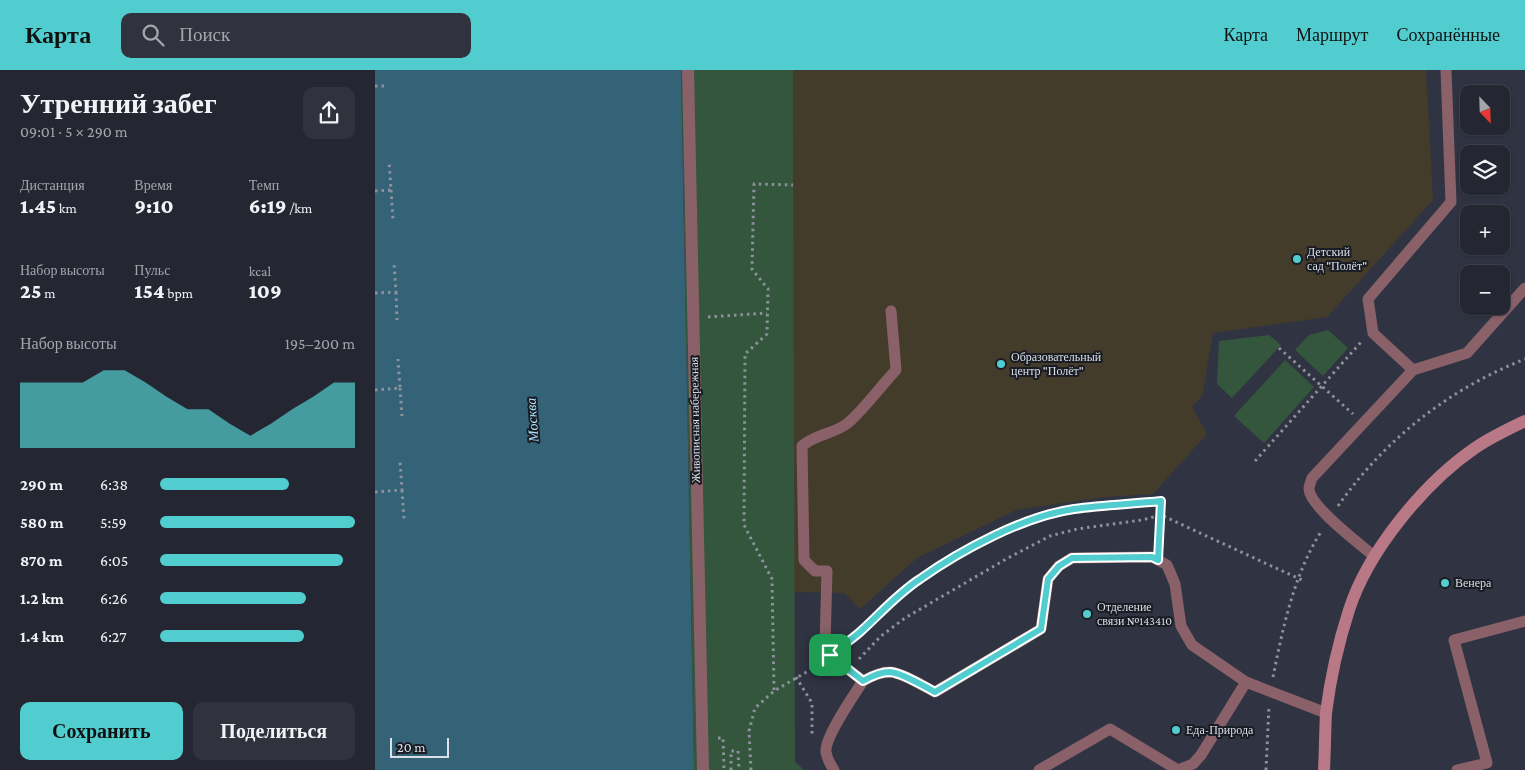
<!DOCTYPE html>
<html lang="ru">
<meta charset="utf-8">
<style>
:root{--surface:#242732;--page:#30333e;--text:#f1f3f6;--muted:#a3a5ac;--line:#41444d;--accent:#52cdcf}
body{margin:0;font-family:"Crimson Pro",serif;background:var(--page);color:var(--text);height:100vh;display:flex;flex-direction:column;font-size:19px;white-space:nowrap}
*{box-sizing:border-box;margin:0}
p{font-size:16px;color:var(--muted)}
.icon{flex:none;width:28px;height:28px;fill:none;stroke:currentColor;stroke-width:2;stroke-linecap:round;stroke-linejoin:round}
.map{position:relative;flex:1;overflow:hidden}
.details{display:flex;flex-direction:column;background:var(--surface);width:375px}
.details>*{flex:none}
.needle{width:32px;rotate:157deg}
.controls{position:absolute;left:1085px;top:15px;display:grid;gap:10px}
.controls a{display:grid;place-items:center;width:50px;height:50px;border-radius:10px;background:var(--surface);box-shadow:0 1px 4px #0004,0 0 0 1px var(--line);font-size:25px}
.scale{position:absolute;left:15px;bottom:12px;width:59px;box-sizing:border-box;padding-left:5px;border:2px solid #dcdfe8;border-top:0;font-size:14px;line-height:18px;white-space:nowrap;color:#dcdfe8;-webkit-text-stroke:4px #1a1c23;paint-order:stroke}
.pin{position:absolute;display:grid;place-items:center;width:42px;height:42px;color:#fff;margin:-21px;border-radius:10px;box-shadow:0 2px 8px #0006}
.round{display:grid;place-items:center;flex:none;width:52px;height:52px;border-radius:10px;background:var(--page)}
.summary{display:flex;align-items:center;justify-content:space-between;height:85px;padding:0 20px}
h1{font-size:28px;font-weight:800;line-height:38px}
.stats{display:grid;grid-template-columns:repeat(3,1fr);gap:8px;height:85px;padding:5px 20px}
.stats div{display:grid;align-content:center}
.stats b{font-size:21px;font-weight:800}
.stats small{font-size:14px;font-weight:400}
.stats p{font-size:14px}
.chart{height:140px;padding:10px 20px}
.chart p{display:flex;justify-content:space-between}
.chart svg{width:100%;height:90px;margin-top:5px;fill:var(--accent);opacity:.7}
.action{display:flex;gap:10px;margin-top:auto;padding:10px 20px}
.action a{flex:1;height:58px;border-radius:10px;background:var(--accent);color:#111;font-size:20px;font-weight:800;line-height:58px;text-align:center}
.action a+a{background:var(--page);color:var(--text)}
ul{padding:0 20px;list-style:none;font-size:16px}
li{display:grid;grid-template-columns:80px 60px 1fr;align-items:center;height:38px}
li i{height:12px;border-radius:6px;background:var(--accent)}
header{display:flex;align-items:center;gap:30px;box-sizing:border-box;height:70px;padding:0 25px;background:var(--accent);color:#111}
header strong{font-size:24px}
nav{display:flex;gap:28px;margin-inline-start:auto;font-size:18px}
.search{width:350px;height:45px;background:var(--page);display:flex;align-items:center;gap:12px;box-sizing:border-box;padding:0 18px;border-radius:10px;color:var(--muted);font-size:19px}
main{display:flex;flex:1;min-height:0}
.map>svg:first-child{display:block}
</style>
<header>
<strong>Карта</strong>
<div class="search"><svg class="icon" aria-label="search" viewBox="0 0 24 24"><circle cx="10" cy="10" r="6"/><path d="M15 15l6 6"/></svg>Поиск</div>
<nav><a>Карта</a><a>Маршрут</a><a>Сохранённые</a></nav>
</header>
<main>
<section class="details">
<div class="summary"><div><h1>Утренний забег</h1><p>09:01 · 5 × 290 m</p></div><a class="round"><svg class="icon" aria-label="share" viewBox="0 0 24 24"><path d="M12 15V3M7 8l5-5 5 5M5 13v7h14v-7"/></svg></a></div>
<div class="stats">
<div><p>Дистанция</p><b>1.45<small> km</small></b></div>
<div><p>Время</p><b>9:10</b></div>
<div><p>Темп</p><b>6:19<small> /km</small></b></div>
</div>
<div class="stats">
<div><p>Набор высоты</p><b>25<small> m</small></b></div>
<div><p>Пульс</p><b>154<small> bpm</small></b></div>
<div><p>kcal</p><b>109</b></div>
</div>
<div class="chart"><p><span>Набор высоты</span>195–200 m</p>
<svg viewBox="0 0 160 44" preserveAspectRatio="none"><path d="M0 44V12L10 12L20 12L30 12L40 6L50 6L60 12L70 19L80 25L90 25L100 32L110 38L120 32L130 25L140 19L150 12L160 12V44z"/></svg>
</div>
<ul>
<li><b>290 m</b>6:38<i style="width:66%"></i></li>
<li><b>580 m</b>5:59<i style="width:100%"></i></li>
<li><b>870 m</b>6:05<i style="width:94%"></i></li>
<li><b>1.2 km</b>6:26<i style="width:75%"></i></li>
<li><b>1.4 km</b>6:27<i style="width:74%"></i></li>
</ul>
<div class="action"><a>Сохранить</a><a>Поделиться</a></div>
</section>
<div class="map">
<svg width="1150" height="700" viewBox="0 0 1150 700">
<rect width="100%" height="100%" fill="#303442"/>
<!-- education -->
<path fill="#443c2b" d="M418 0H1051L1058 130 952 247 838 263 827 326 817 337 832 364 778 424 729 427 641 440 542 488 485 539 469 523 419 522Z"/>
<!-- green -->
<path fill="#33563d" d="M306 0H418L420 692 429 700H319Z
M953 260 973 278 948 306 920 280 934 265Z
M894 265 906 275 857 328 842 314 844 271Z
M910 290 939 317 889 373 859 346Z"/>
<!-- water -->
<path fill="#346378" d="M0 0H306L319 700H0Z"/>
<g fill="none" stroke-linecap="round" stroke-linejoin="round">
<!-- path -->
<path stroke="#8d919c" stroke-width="3" stroke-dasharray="2.5 4" stroke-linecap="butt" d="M0 16H12
M16 120 18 149
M0 121 16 120 14 91
M21 222 22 250
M0 223 21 222 19 193
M333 247 392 243
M904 278 978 344
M25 318 27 346
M0 320 25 318 23 289
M880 391 987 271
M27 420 29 449
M0 422 27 420 25 391
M963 436C1010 369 1074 319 1150 289
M467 576C494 555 516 528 545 509 587 480 648 447 699 439 728 434 757 434 786 431L784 474
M484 589 506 566 530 548 633 488 675 466 702 459 767 450 786 445 929 511
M421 607 437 633V667
M898 607C908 557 919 504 947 460
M399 620 397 509 369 455 370 284 392 264 393 219 377 199 379 114 418 115
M343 668H348L349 700
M356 700V681H363L364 700
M376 700 374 661 380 638 399 621 445 594
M891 700 894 636"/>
<!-- service -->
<path stroke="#8a6169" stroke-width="11" d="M1038 300 998 263 993 229 1076 132 1071 0
M999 486C985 474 935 437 934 419 934 416 936 411 937 408L1038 300 1092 283 1150 218
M488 611 455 585 450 575 452 501H440L429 490 427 376C441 364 459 364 473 353 490 338 505 317 521 300L516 241
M459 700C455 694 452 689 451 682 449 668 479 625 488 611 495 607 506 602 515 602 528 603 548 616 560 622L666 559 673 509 684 496 697 488 777 487 792 495 800 514 806 556 817 575 871 612
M664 700 735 659 803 700
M803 700 818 694 826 685 871 612 951 643
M1082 700 1112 693 1079 570 1150 551"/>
<!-- pedestrian -->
<path stroke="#8a6169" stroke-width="12" d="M313 0 328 700"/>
<!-- secondary -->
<path stroke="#b97886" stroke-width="12" d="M949 700C950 681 950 662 951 643 955 611 964 571 974 540 993 481 1049 413 1100 378 1116 367 1133 359 1150 351"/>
</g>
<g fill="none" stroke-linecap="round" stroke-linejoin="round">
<!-- route casing -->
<g stroke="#fff" stroke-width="10">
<path id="route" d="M786 431 783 490 777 487 697 488 684 496 673 509 666 559 560 622C548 616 528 603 515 602 506 602 495 607 488 611L455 585C465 577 476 570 485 562 505 544 522 524 545 509 586 480 649 446 699 439 728 435 757 434 786 431Z"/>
</g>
<!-- route -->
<use href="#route" stroke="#52cdcf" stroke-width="6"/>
</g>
<!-- markers -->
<g fill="#52cdcf" stroke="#1a1c23" stroke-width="2">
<circle cx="922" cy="189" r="5"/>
<circle cx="626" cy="294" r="5"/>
<circle cx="1070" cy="513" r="5"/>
<circle cx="712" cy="544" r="5"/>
<circle cx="801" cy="660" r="5"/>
</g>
<g text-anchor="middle" stroke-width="4" stroke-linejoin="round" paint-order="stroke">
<!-- poi labels -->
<g font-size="12" fill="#dcdfe8" stroke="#1a1c23" text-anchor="start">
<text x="932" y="186">Детский<tspan x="932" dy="14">сад "Полёт"</tspan></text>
<text x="636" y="291">Образовательный<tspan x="636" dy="14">центр "Полёт"</tspan></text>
<text x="1080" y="517">Венера</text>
<text x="722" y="541">Отделение<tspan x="722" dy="14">связи №143410</tspan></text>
<text x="811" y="664">Еда-Природа</text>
</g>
<!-- street labels -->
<g font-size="12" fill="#dcdfe8" stroke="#1a1c23">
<text transform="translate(320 350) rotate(-91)" y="4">Живописная набережная</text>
</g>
<!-- water labels -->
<g font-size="14" font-style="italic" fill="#a5e1fe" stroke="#1a1c23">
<text transform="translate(157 350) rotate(-94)" y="5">Москва</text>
</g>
</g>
</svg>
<div class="controls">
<a><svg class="needle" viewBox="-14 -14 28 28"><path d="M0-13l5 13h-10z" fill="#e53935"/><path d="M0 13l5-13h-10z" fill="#a3a5ac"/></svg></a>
<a><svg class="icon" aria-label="layers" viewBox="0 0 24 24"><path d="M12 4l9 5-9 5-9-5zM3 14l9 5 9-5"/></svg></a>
<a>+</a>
<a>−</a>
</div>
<div class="scale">20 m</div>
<div class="pin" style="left:455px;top:585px;background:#1e9e55"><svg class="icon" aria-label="arrive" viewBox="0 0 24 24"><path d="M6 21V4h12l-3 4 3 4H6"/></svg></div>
</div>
</main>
